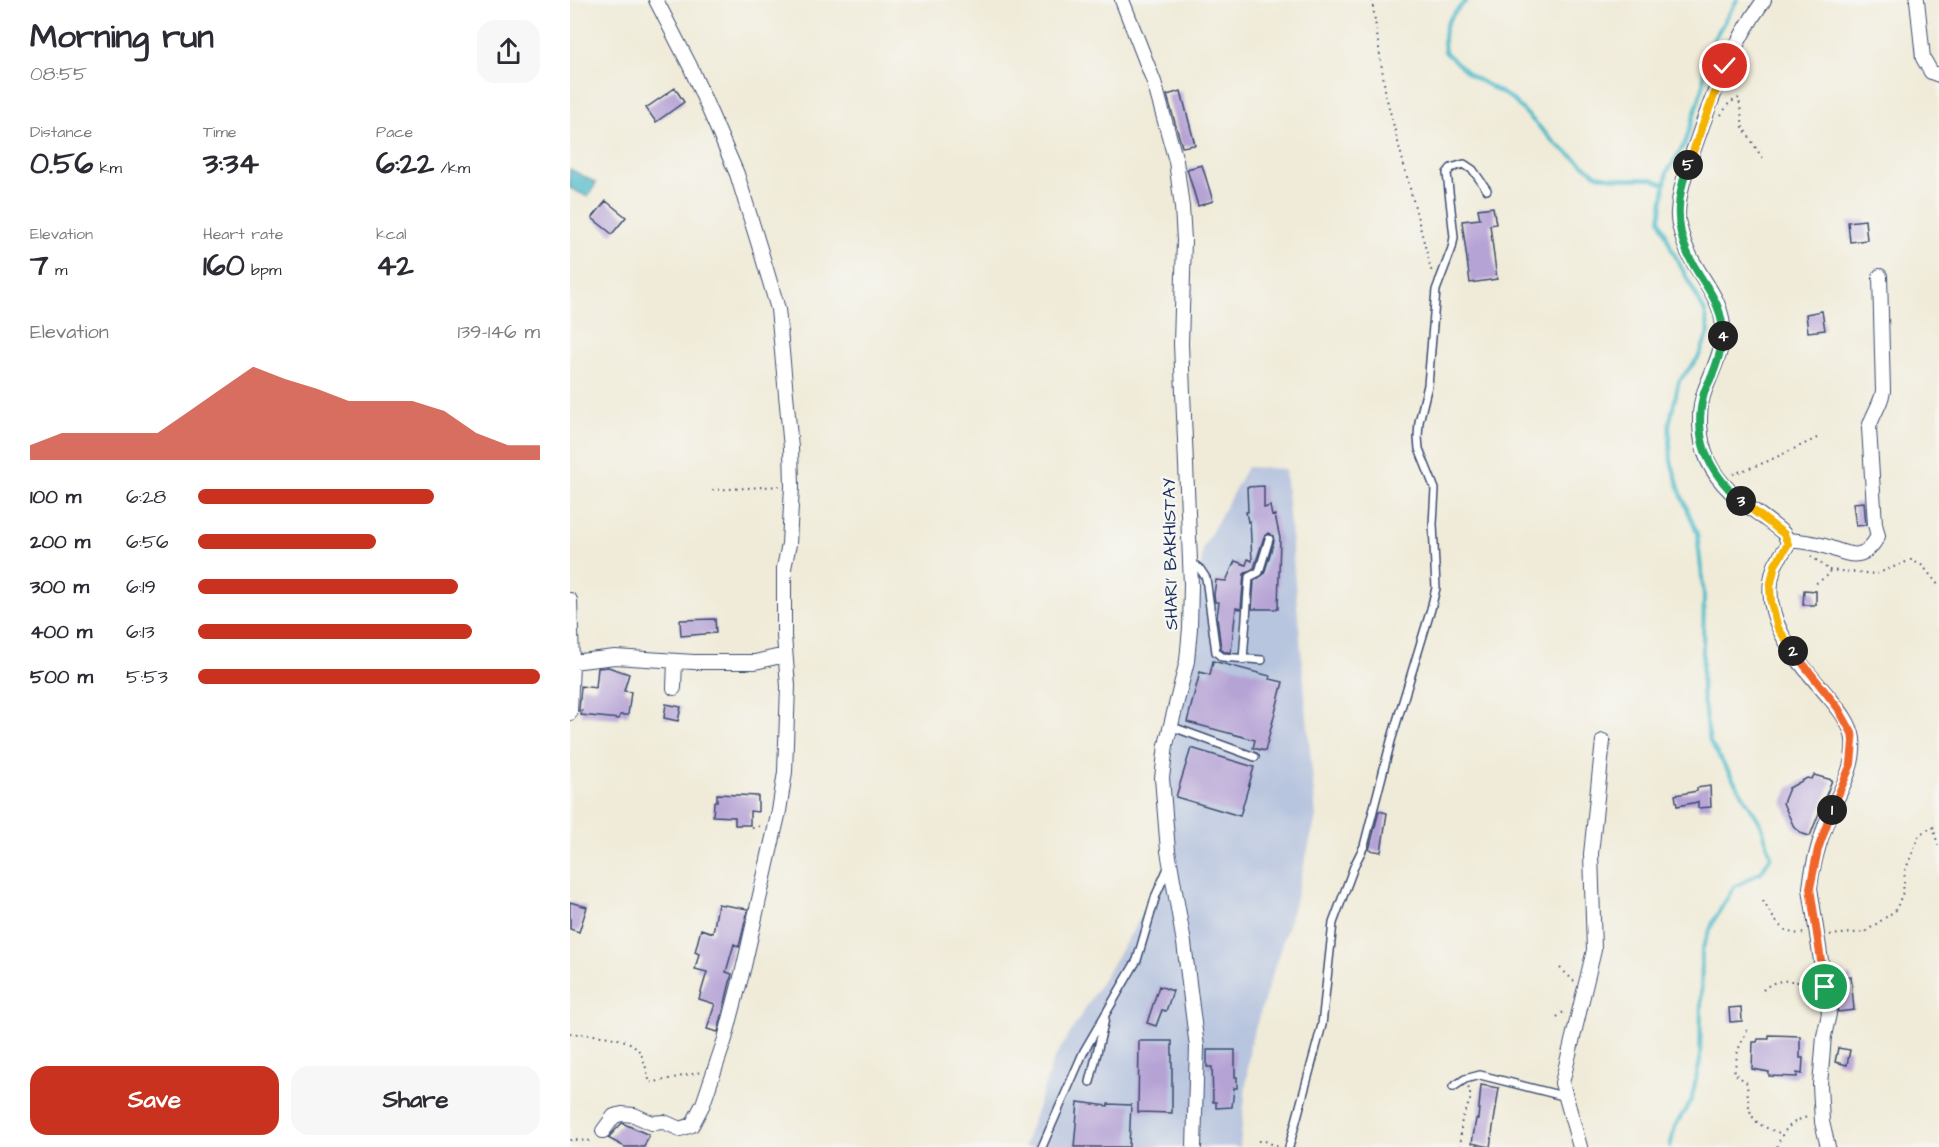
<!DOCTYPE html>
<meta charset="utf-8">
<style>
:root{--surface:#fff;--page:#f7f7f7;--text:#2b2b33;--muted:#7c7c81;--accent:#c8321e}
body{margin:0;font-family:"Architects Daughter",sans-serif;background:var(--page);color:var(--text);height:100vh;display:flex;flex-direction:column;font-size:22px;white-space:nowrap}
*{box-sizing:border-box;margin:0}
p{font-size:20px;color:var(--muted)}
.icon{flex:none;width:33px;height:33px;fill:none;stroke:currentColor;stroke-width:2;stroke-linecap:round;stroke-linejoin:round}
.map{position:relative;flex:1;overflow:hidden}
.details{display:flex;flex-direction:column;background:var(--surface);width:570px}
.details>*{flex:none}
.pin{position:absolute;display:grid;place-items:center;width:51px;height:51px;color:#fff;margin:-26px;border:3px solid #fff;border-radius:50%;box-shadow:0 2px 6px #0007}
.km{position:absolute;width:30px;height:30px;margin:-15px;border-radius:50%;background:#222;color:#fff;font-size:16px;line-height:30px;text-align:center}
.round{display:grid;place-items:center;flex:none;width:63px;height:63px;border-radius:18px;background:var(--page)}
.head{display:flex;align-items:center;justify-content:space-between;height:102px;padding:0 30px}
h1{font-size:33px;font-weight:700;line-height:45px}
.figures{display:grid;grid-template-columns:repeat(3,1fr);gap:9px;height:102px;padding:6px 30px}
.figures div{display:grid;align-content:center}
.figures b{font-size:30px;font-weight:700}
.figures small{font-size:16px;font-weight:400}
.figures p{font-size:16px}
.chart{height:168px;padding:12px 30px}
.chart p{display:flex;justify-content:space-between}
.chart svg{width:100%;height:108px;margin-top:6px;fill:var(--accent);opacity:.7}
.cta{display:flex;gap:12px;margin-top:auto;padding:12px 30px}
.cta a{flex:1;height:69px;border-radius:18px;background:var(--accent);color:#fff;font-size:24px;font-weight:700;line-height:69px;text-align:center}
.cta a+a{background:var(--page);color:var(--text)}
ul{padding:0 30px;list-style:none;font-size:20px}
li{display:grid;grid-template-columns:96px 72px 1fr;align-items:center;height:45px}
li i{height:15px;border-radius:8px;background:var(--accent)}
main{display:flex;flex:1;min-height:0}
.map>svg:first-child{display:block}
</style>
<main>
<section class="details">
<div class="head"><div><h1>Morning run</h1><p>08:55</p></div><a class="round"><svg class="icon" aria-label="share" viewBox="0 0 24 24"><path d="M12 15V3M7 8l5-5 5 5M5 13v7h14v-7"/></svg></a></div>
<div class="figures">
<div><p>Distance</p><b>0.56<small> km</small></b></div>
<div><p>Time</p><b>3:34</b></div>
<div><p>Pace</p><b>6:22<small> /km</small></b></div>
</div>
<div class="figures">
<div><p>Elevation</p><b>7<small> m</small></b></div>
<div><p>Heart rate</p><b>160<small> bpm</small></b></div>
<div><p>kcal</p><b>42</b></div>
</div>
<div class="chart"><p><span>Elevation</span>139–146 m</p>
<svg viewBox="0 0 160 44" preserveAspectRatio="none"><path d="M0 44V38L10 33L20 33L30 33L40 33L50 24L60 15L70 6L80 11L90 15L100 20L110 20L120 20L130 24L140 33L150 38L160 38V44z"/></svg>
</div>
<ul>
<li><b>100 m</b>6:28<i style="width:69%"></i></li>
<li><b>200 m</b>6:56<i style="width:52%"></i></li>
<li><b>300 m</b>6:19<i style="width:76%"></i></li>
<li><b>400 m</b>6:13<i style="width:80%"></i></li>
<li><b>500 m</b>5:53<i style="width:100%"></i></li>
</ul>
<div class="cta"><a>Save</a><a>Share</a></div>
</section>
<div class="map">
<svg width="1369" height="1147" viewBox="0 0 1369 1147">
<rect width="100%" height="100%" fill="#f6f6f2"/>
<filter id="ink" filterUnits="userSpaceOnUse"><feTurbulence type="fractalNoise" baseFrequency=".0167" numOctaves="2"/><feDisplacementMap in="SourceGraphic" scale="12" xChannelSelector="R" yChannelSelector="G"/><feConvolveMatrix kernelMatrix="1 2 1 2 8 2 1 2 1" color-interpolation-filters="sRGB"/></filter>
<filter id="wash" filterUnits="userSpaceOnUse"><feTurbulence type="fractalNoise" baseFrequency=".008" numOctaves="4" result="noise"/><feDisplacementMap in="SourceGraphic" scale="24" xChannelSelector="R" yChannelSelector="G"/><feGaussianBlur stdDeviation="1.35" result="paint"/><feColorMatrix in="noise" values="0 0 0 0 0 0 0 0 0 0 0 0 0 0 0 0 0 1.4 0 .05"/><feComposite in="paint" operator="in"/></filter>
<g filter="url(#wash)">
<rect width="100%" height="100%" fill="#f0ebd8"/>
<!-- industrial -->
<path fill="#b8c5de" d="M677 467 715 469 746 817 724 906 680 1045 670 1147H454L483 1061 604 863 597 772 615 681 633 548Z"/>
<!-- water -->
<path fill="#4fbbc9" stroke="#357594" stroke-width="1.5" d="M0 169 26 183 18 197 0 188Z"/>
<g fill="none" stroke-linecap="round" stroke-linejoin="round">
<!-- stream -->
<path stroke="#4fbbc9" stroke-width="4" d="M897 0C878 18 871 25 875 52L900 75 942 99 985 143 1027 175 1051 179H1082L1094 184
M1100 1147 1105 1126 1121 1101 1130 1061 1132 950 1144 920 1164 887 1191 872 1201 856 1191 824 1140 742 1132 693 1134 595 1127 533 1111 494 1101 461 1099 425 1109 381 1128 358 1139 332 1135 312 1102 250 1090 219 1097 172 1115 143 1133 87 1135 54 1167 0"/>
</g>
<g id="blocks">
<!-- building -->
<path fill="#b6a3d5" d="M105 88 114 102 86 122 76 108Z
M611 91 625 145 612 147 597 95Z
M632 165 643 201 628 206 617 169Z
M36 201 56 217 42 234 22 218Z
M923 207 926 224 920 225 927 279 900 283 892 221 910 219 908 209Z
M1295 220 1297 240 1280 242 1278 222Z
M1252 311 1255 330 1238 332 1236 314Z
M694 486V508L700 506 702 516 705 515 710 538 708 609H682L684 581 694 574 704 541 703 536 698 533 694 537 684 568 674 574 671 609 666 608 661 652H654L651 649 647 617 649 602H645L644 595 646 580 656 581 665 561 676 565 678 559 682 561 680 521 678 522 676 512H678L677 487Z
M1294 502 1296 525 1286 526 1283 503Z
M1234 590 1246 591V605H1233Z
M145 619 146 633 111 636 110 620Z
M643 661 700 676V679L713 682 695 751 683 748 685 740 617 722 630 672 640 675Z
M38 667 59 674 54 691 61 692 58 715H50L49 719 11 715 12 711H9L11 686 26 688 28 668Z
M96 704 111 707 108 721 94 718Z
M621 748 684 767 670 816 606 797Z
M1244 775 1262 780 1240 836 1233 834 1224 827 1213 803 1219 788 1237 778 1242 779Z
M1140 786 1141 807 1128 808V802L1107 806 1105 795 1127 791V788Z
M147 794 188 796V812L180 811V825H165V817L143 816 144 802H147Z
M809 811 817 813 811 852 799 850Z
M0 902 17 907 9 932 0 929Z
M148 904 178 909 169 947 164 944 156 972 162 974 148 1032 137 1029 145 1004 129 999 137 972 125 969 129 954 125 952 131 929 143 933Z
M1281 976 1284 1010 1268 1012 1263 978Z
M589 986 603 991 596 1011 592 1010 586 1026 577 1023Z
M1171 1007 1172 1021 1160 1022 1159 1008Z
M1199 1035 1230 1036V1058H1233L1232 1074 1227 1073V1077L1199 1076V1072L1182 1069 1183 1042H1187L1188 1039H1199Z
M569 1041H602V1113L568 1112Z
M1268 1048 1280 1050 1277 1065 1265 1062Z
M637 1050H665V1077H667V1088H664L662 1107 646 1108V1102H643L642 1067H637Z
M911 1085 929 1088 920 1147 902 1143 906 1119H908Z
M508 1102 538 1106V1104L561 1105 559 1147H504Z
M52 1123 79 1135 74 1147H55L38 1138Z"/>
</g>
</g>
<g filter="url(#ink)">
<use href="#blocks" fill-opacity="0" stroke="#3b4b70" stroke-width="1.5"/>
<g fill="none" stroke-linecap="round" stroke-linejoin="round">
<!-- service casing -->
<g stroke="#3b4b70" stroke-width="10">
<path id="service" d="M621 562 630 569 636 578 646 652 652 657 692 660
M673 660 679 577 689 572 699 539
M600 726 685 757
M520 1082 535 1019
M883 1087 895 1079 910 1075 997 1097
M472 1147 514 1051 567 960 586 895 598 868
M719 1147 752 1025 763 923 785 864 794 846 821 741 861 609 866 588 863 524 865 489 849 449 848 437 849 422 858 385 866 290 882 248 884 237 877 173 881 168 894 164 903 170 917 190"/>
</g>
<!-- minor casing -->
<g stroke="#3b4b70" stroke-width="16">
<path id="minor" d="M552 0 584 82 606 161 612 207 614 240 611 344 621 585 620 628 617 661 596 745 592 778 598 851 614 943 627 1047 624 1147
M1194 0C1163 43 1143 93 1126 143 1118 166 1109 188 1108 213 1107 222 1111 231 1113 239 1122 271 1153 295 1153 329 1153 351 1143 369 1135 390 1127 410 1129 441 1138 461 1153 494 1186 510 1212 532 1216 535 1217 539 1218 544 1214 552 1207 559 1204 568 1188 618 1228 661 1258 696 1268 708 1281 723 1283 739 1286 771 1265 798 1255 826 1248 846 1242 867 1240 888L1259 1014 1254 1036 1250 1085 1252 1122 1258 1147
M1347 0 1353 58 1361 72 1369 75
M1217 540C1229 541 1240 542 1251 545 1276 552 1292 566 1308 536L1305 524 1299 428C1302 415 1311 405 1313 391L1310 276
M0 600 2 662 0 713
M2 662 45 657 124 662H185L215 655
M104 688 105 661
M33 1131 44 1116 52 1114 64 1115 82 1123 94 1122 110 1129 122 1125 133 1104 155 1039 174 966 209 811 215 772 218 686 214 636V568L219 544 222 486 221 448 208 309 191 252 167 174 120 66 86 0
M1010 1147 992 1083 1024 950 1021 854 1033 741"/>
</g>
<!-- path -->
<path stroke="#3b4b70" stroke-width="2" stroke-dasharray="1.5 4.5" stroke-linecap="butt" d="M802 0 816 96 862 273
M1151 115 1159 103 1169 98 1173 127 1194 161
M1163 474 1196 462 1247 438
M142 490 210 486
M1241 556 1259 570 1260 574 1245 584
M1259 570 1306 574 1341 560 1353 566 1369 586
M182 828 192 826
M1193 901C1204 918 1211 937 1235 933
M1260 935 1295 932 1326 910 1333 892 1335 871 1350 834 1363 827 1369 849
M990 968 1004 981
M1193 990C1208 976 1224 981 1243 985
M987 1017 996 1010
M1177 1030 1168 1050 1164 1073 1177 1083C1179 1116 1178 1123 1213 1134
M0 1033C16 1035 60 1035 69 1051 75 1060 77 1073 80 1083L131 1072
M0 1140 24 1141
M689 1141H695L708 1147
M891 1147C891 1138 890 1125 893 1116 897 1104 904 1102 898 1087
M1207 1147C1212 1131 1222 1120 1238 1117"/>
<!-- service -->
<use href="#service" stroke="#fff" stroke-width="7"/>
<!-- minor -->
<use href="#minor" stroke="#fff" stroke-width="14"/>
</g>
</g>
<g fill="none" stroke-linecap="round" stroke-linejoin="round" filter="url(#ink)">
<!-- split-1 casing -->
<g stroke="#fff" stroke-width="12">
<path id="split-1" d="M1255 987 1240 888 1248 849 1262 810"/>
</g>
<!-- split-2 casing -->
<g stroke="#fff" stroke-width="12">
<path id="split-2" d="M1223 651 1268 708 1282 733 1283 741 1281 764 1262 810"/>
</g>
<!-- split-3 casing -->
<g stroke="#fff" stroke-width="12">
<path id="split-3" d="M1171 501 1214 534 1218 544 1205 565 1200 587 1201 602 1208 628 1223 651"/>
</g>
<!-- split-4 casing -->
<g stroke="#fff" stroke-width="12">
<path id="split-4" d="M1153 336C1152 349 1147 363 1142 376 1139 382 1136 387 1134 393 1122 438 1138 471 1171 501"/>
</g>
<!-- split-5 casing -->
<g stroke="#fff" stroke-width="12">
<path id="split-5" d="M1118 165C1108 194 1104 222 1117 252 1130 283 1153 298 1153 336"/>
</g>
<!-- split-6 casing -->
<g stroke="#fff" stroke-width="12">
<path id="split-6" d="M1118 165 1155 66"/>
</g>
<!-- split-1 -->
<use href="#split-1" stroke="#f0652b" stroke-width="8"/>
<!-- split-2 -->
<use href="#split-2" stroke="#f0652b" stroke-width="8"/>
<!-- split-3 -->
<use href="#split-3" stroke="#f5b400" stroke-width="8"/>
<!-- split-4 -->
<use href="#split-4" stroke="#22a559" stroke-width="8"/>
<!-- split-5 -->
<use href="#split-5" stroke="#22a559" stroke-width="8"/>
<!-- split-6 -->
<use href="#split-6" stroke="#f5b400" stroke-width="8"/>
</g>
<g text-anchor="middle" stroke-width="5" stroke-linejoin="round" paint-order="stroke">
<!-- street labels -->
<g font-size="18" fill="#1b2f5e" stroke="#f6f6f2">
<text transform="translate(600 554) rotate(-91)" y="6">SHARI' BAKHISTAY</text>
</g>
</g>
</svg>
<div class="pin" style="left:1255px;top:987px;background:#1e9e55"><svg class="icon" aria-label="arrive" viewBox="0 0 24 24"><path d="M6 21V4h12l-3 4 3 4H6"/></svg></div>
<div class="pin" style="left:1155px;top:66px;background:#d93025"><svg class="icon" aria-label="check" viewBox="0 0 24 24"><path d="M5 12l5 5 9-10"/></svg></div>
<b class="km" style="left:1262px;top:810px">1</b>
<b class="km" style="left:1223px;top:651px">2</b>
<b class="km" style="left:1171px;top:501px">3</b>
<b class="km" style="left:1153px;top:336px">4</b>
<b class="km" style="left:1118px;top:165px">5</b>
</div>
</main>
